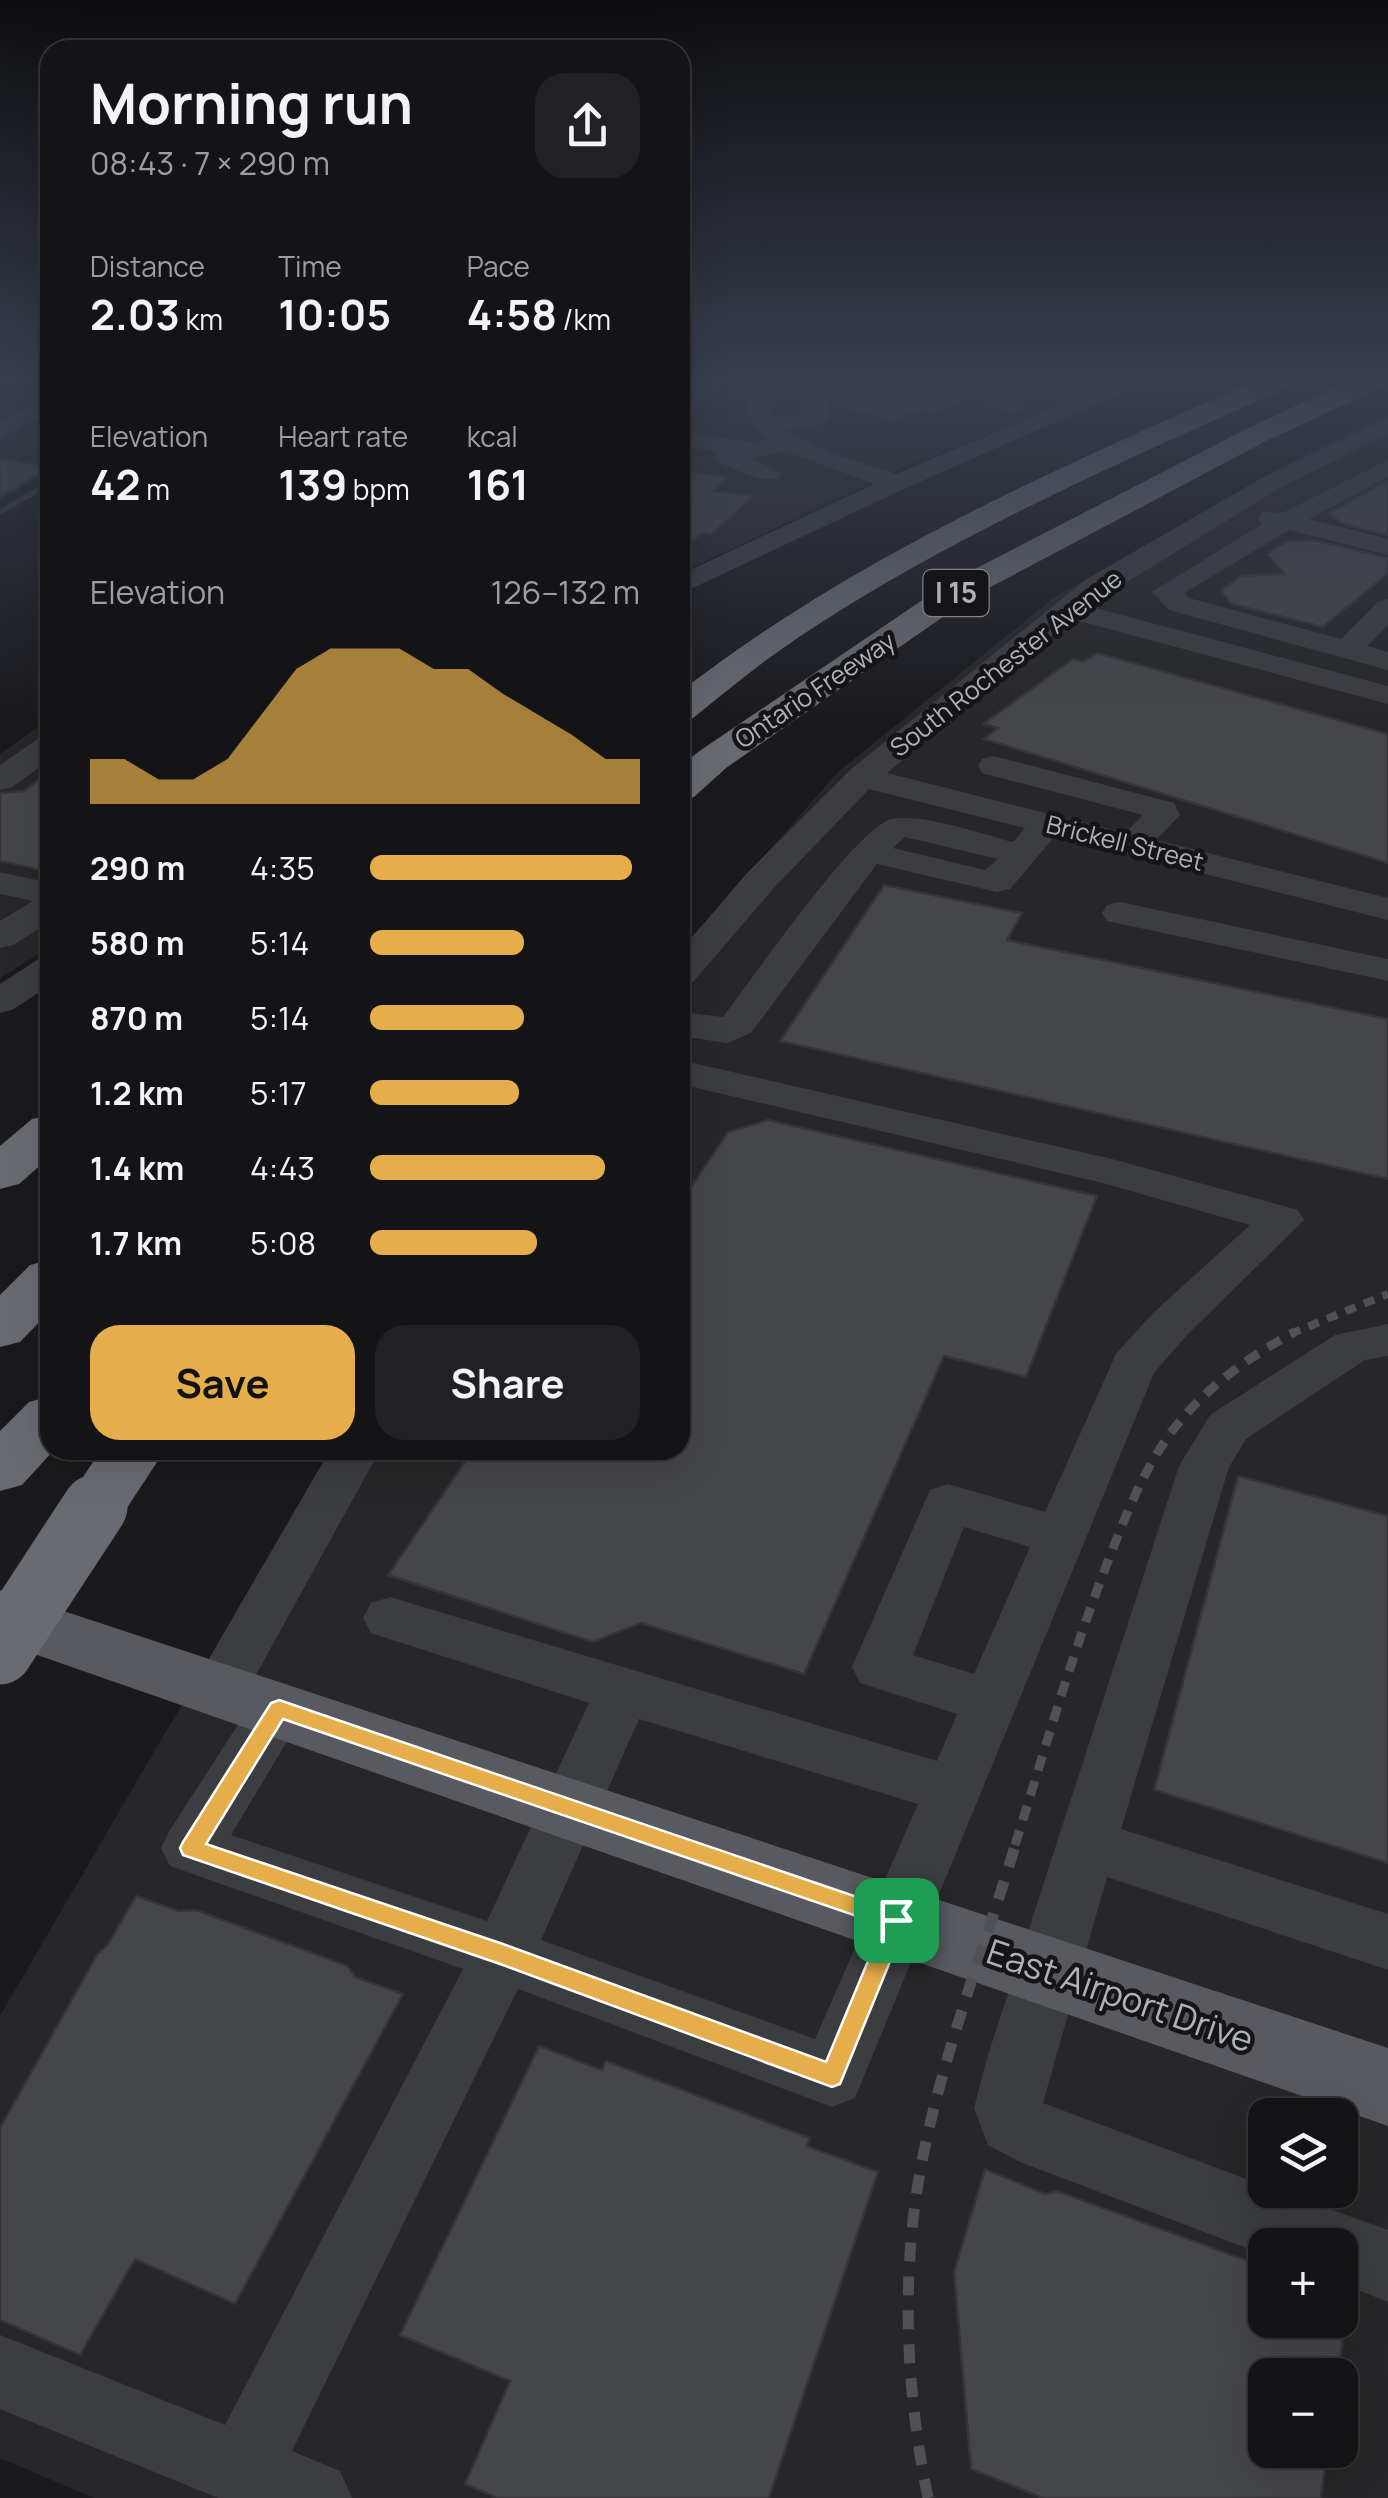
<!DOCTYPE html>
<meta charset="utf-8">
<style>
:root{--surface:#141416;--page:#212123;--text:#f1f3f6;--muted:#9d9ea1;--line:#333335;--accent:#e5ae4a}
body{margin:0;font-family:Manrope,sans-serif;background:var(--page);color:var(--text);height:100vh;display:flex;flex-direction:column;font-size:38px;white-space:nowrap}
*{box-sizing:border-box;margin:0}
p{font-size:32px;color:var(--muted)}
.icon{flex:none;width:55px;height:55px;fill:none;stroke:currentColor;stroke-width:2;stroke-linecap:round;stroke-linejoin:round}
.map{position:relative;flex:1;overflow:hidden}
.sheet{position:absolute;left:40px;top:40px;width:650px;height:1420px;display:flex;flex-direction:column;background:var(--surface);border-radius:30px;box-shadow:0 10px 40px #0002,0 0 0 2px var(--line)}
.sheet>*{flex:none}
.fabs{position:absolute;left:1248px;top:2098px;display:grid;gap:20px}
.fabs a{display:grid;place-items:center;width:110px;height:110px;border-radius:20px;background:var(--surface);box-shadow:0 10px 40px #0002,0 0 0 2px var(--line);font-size:50px}
.pin{position:absolute;display:grid;place-items:center;width:85px;height:85px;color:#fff;margin:-42px;border-radius:20px;box-shadow:0 5px 15px #0006}
.round{display:grid;place-items:center;flex:none;width:105px;height:105px;border-radius:30px;background:var(--page)}
.head{display:flex;align-items:center;justify-content:space-between;height:170px;padding:0 50px}
h1{font-size:55px;font-weight:700;line-height:75px}
.figures{display:grid;grid-template-columns:repeat(3,1fr);gap:15px;height:170px;padding:10px 50px}
.figures div{display:grid;align-content:center}
.figures b{font-size:42px;font-weight:700}
.figures small{font-size:28px;font-weight:400}
.figures p{font-size:28px}
.chart{height:280px;padding:20px 50px}
.chart p{display:flex;justify-content:space-between}
.chart svg{width:100%;height:180px;margin-top:10px;fill:var(--accent);opacity:.7}
.action{display:flex;gap:20px;margin-top:auto;padding:20px 50px}
.action a{flex:1;height:115px;border-radius:30px;background:var(--accent);color:#111;font-size:40px;font-weight:700;line-height:115px;text-align:center}
.action a+a{background:var(--page);color:var(--text)}
ul{padding:0 50px;list-style:none;font-size:32px}
li{display:grid;grid-template-columns:160px 120px 1fr;align-items:center;height:75px}
li i{height:25px;border-radius:12px;background:var(--accent)}
.map>svg:first-child{display:block}
</style>
<div class="map">
<svg width="1388" height="2498" viewBox="0 0 1388 2498">
<rect width="100%" height="100%" fill="#1a1a1d"/>
<!-- built -->
<path fill="#272729" fill-rule="evenodd" d="M0 377H50V471L0 500Z
M680 377H1130L901 469 680 573Z
M1388 414V2498H94L0 2458V2016L162 1738 336 1450H680V952L838 772 1056 596 1290 462ZM1265 2115H1340V2190H1265ZM1265 2245H1340V2320H1265ZM1265 2375H1340V2450H1265Z
M50 718V947L0 978V754Z"/>
<g fill="none" stroke-linecap="round" stroke-linejoin="round">
<!-- stream -->
<path stroke="#313a40" stroke-width="5" d="M0 512 50 483"/>
</g>
<!-- building -->
<path fill="#454649" stroke="#353538" stroke-width="2.5" d="M680 377H700L726 381 680 419Z
M873 377H930L971 399 937 412 919 410 890 421 832 404 838 401 831 397 841 389Z
M0 459 50 467V468L0 496Z
M680 470 728 477 713 491 753 496 711 535 701 533 680 554Z
M1388 481V535L1341 523 1329 513Z
M1313 540 1388 558V573L1323 627 1232 604 1221 591 1240 576 1285 574 1267 554 1286 542Z
M1097 653 1388 734V863L984 739 998 728 983 724 1073 659 1083 662Z
M50 772V872L0 861V793L24 791Z
M884 885 1022 913 1007 940 1388 1019V1179L780 1041Z
M768 1120 1097 1196 1026 1377 944 1356 804 1674 641 1623 593 1642 388 1575 473 1450H680V1203L728 1132Z
M1238 1476 1388 1516V1863L1154 1790Z
M136 1896 179 1911 196 1910 348 1966 355 1977 403 1994 235 2304 135 2259 80 2355 0 2320V2128L98 1953 107 1946Z
M539 2046 602 2070 606 2061 810 2138 807 2146 878 2172 769 2498H497L465 2484 510 2381 400 2335Z
M985 2169 1045 2194 1057 2191 1265 2267V2320H1346L1338 2375H1265V2450H1327L1321 2498H1043L971 2469 954 2272Z"/>
<g fill="none" stroke-linecap="round" stroke-linejoin="round">
<!-- minor -->
<path fill="#3c3d41" fill-rule="evenodd" d="M763 377H786L770 398 771 415 807 413 804 393C817 377 831 377 851 377L827 395 831 417C820 431 799 428 783 428L833 454 896 474 1127 377H1158L906 488 680 594V575L874 484 785 451 751 458 781 474 777 479H759L717 462 714 457 718 452 680 446V432L756 443 768 440C742 416 741 404 763 377Z
M934 377H974L1028 407 1016 414 1008 412Z
M50 397V413L0 438V421Z
M1388 418V434L1280 488 1088 606 1388 686V704L1072 619 887 773 1125 833 1143 815 982 773 978 766 982 759 994 756 1174 803 1180 815 1156 840 1388 898V920L1055 836 1010 889 997 892 877 864 751 1033 727 1043 680 1036V1012L723 1017C751 981 857 826 892 819 923 813 981 834 1013 842L1025 828 869 789 774 888 693 982 680 985V951L748 872 850 770 1084 581 1262 478ZM905 837 998 859 985 870 893 848Z
M1388 460V477L1309 519 1388 539V555L1289 530 1184 593 1189 598 1341 639 1378 602 1388 599V625L1367 646 1388 652V670L1169 610 1152 592 1262 524 1258 518 1262 512 1282 513Z
M50 735V760L12 787 0 790V765L39 738Z
M0 872 50 883V922L13 945 0 948V921L33 901 0 894Z
M1120 902 1388 959V981L1107 921 1102 913 1107 905Z
M50 957V985L14 1009 0 1013V984L37 960Z
M680 1060 1112 1159 1298 1210 1304 1220 1187 1335 1154 1373 855 2098 832 2107 518 1989 292 2451 340 2471 352 2498H218L0 2409V2335L225 2425 463 1969 170 1866 161 1848 170 1830 259 1692 279 1685 299 1692 307 1708 231 1835 487 1921 589 1703 371 1633 363 1618 371 1603 390 1597 937 1761 957 1714 860 1683 852 1667 930 1490 948 1484 1045 1512 1116 1354 1153 1313 1250 1225 1103 1183 680 1084ZM964 1527 1030 1547 974 1674 913 1655ZM639 1719 918 1804 815 2039 541 1940Z
M1388 1324V1356L1365 1360 1246 1439 1229 1467 1121 1829 1388 1914V1970L1107 1877 1043 2103 1265 2186V2190H1277L1388 2230V2302L1340 2283V2245H1265V2255L1020 2162 988 2145 974 2108 987 2058 1179 1466 1210 1415 1335 1335Z
M330 1450H380L240 1704 220 1711 200 1704 192 1688Z"/>
<!-- major -->
<path fill="#585a60" fill-rule="evenodd" d="M0 1590 1388 2048V2126L0 1642Z"/>
<!-- highway -->
<path fill="#686b72" fill-rule="evenodd" d="M1264 377H1302L1298 383C1127 459 952 535 796 639 760 663 727 691 693 718L680 721V692C856 555 1062 466 1264 377Z
M1357 377H1388V384L1266 441 970 598 726 768 694 797 680 800V767L698 752 946 584 1246 429Z
M50 1115V1157L19 1184 0 1189V1146L32 1119Z
M50 1260V1311L20 1342 0 1347V1295L30 1265Z
M50 1396V1450H54L22 1485 0 1491V1431L29 1402Z
M101 1450H165L117 1523 95 1530 73 1523 63 1507Z"/>
<!-- rail-far2 -->
<path stroke="#4f5156" stroke-width="8" stroke-dasharray="11 9" stroke-linecap="butt" d="M1290 1334 1388 1294"/>
<!-- rail-far1 -->
<path stroke="#4f5156" stroke-width="9" stroke-dasharray="15 11" stroke-linecap="butt" d="M1015 1845C1044 1753 1070 1660 1105 1569 1124 1520 1143 1468 1176 1426 1208 1386 1250 1356 1295 1332"/>
<!-- rail -->
<path stroke="#4f5156" stroke-width="11" stroke-dasharray="19 15" stroke-linecap="butt" d="M928 2498C904 2381 900 2260 926 2142 948 2040 986 1943 1016 1843"/>
<!-- highway-bridge -->
<path stroke="#686b72" stroke-width="65" d="M0 1652 95 1507"/>
</g>
<!-- sky -->
<linearGradient id="sky" x2="0" y2="1"><stop stop-color="#0e0e10"/><stop offset="0.52" stop-color="#383e4c"/><stop offset="1" stop-color="#383e4c" stop-opacity="0"/></linearGradient>
<rect width="1388" height="727" fill="url(#sky)"/>
<!-- route -->
<path fill="#e5ae4a" stroke="#fff" stroke-width="2.5" fill-rule="evenodd" d="M279 1700 904 1913 907 1920 840 2084 832 2087 503 1965 183 1855 180 1848 183 1842 271 1703ZM283 1719 883 1925 826 2062 503 1944 206 1844Z"/>
<g text-anchor="middle" stroke-width="9" stroke-linejoin="round" paint-order="stroke">
<!-- far-street labels -->
<g font-size="25" fill="#aeb2bb" stroke="#151518">
<text transform="translate(1006 663) rotate(-38)" y="9">South Rochester Avenue</text>
<text transform="translate(815 690) rotate(-34)" y="9">Ontario Freeway</text>
<text transform="translate(1125 843) rotate(14)" y="9">Brickell Street</text>
</g>
<!-- shield labels -->
<rect fill="#151518" stroke="#80838a" stroke-width="2.5" x="923.5" y="570" width="65" height="46" rx="8"/>
<g font-size="28" font-weight="bold" fill="#aeb2bb">
<text x="956" y="603">I 15</text>
</g>
<!-- near-street labels -->
<g font-size="35" fill="#aeb2bb" stroke="#151518">
<text transform="translate(1120 1996) rotate(19)" y="12">East Airport Drive</text>
</g>
</g>
</svg>
<div class="fabs">
<a><svg class="icon" aria-label="layers" viewBox="0 0 24 24"><path d="M12 4l9 5-9 5-9-5zM3 14l9 5 9-5"/></svg></a>
<a>+</a>
<a>−</a>
</div>
<div class="pin" style="left:896px;top:1920px;background:#1e9e55"><svg class="icon" aria-label="arrive" viewBox="0 0 24 24"><path d="M6 21V4h12l-3 4 3 4H6"/></svg></div>
<section class="sheet">
<div class="head"><div><h1>Morning run</h1><p>08:43 · 7 × 290 m</p></div><a class="round"><svg class="icon" aria-label="share" viewBox="0 0 24 24"><path d="M12 15V3M7 8l5-5 5 5M5 13v7h14v-7"/></svg></a></div>
<div class="figures">
<div><p>Distance</p><b>2.03<small> km</small></b></div>
<div><p>Time</p><b>10:05</b></div>
<div><p>Pace</p><b>4:58<small> /km</small></b></div>
</div>
<div class="figures">
<div><p>Elevation</p><b>42<small> m</small></b></div>
<div><p>Heart rate</p><b>139<small> bpm</small></b></div>
<div><p>kcal</p><b>161</b></div>
</div>
<div class="chart"><p><span>Elevation</span>126–132 m</p>
<svg viewBox="0 0 160 44" preserveAspectRatio="none"><path d="M0 44V33L10 33L20 38L30 38L40 33L50 22L60 11L70 6L80 6L90 6L100 11L110 11L120 17L130 22L140 27L150 33L160 33V44z"/></svg>
</div>
<ul>
<li><b>290 m</b>4:35<i style="width:97%"></i></li>
<li><b>580 m</b>5:14<i style="width:57%"></i></li>
<li><b>870 m</b>5:14<i style="width:57%"></i></li>
<li><b>1.2 km</b>5:17<i style="width:55%"></i></li>
<li><b>1.4 km</b>4:43<i style="width:87%"></i></li>
<li><b>1.7 km</b>5:08<i style="width:62%"></i></li>
</ul>
<div class="action"><a>Save</a><a>Share</a></div>
</section>
</div>
